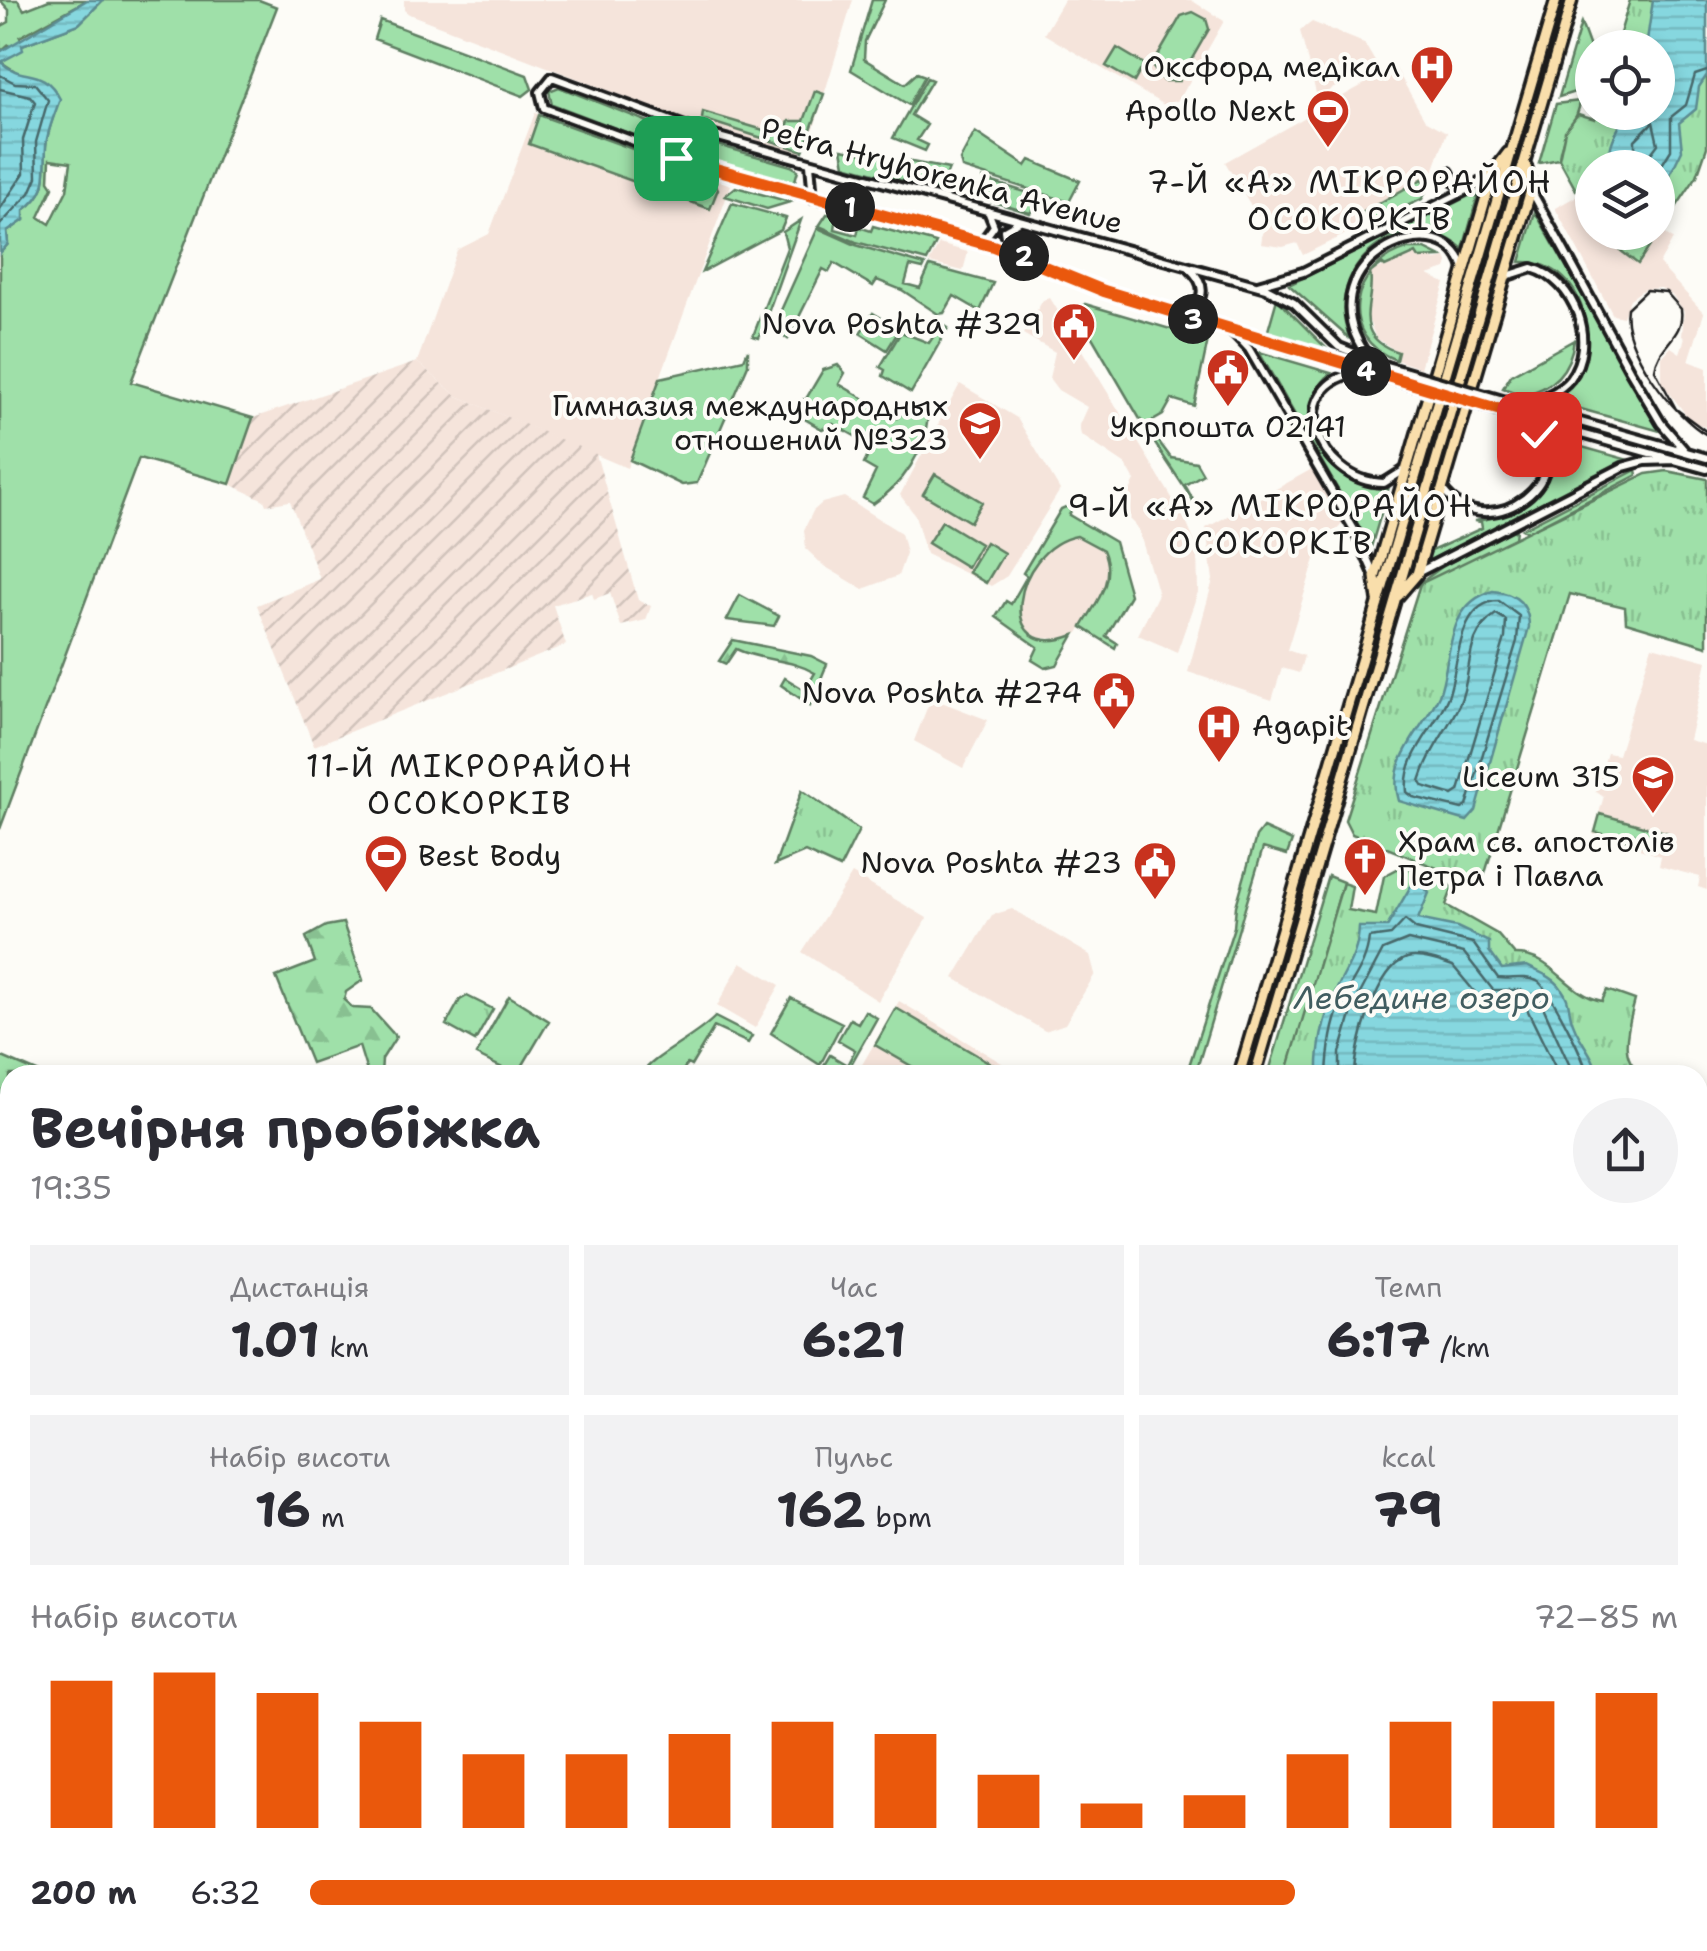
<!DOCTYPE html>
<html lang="uk">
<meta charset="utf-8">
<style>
:root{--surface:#fff;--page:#f2f2f3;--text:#2b2b33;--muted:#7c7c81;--accent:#ea580c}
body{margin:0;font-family:"Shantell Sans",sans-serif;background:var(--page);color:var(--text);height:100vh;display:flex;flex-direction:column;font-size:38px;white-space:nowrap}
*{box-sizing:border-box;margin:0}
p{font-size:32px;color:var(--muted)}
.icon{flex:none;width:55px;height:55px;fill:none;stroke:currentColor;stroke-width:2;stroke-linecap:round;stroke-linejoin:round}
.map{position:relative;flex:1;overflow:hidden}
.drawer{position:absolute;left:0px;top:1065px;width:1708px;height:888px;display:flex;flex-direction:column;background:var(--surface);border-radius:30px 30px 0 0;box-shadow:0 5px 15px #0003}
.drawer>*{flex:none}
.controls{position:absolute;left:1575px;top:30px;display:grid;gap:20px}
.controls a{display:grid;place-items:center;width:100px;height:100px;border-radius:50%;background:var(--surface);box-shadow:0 5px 15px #0003;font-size:50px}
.pin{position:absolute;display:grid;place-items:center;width:85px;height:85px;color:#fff;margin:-42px;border-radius:20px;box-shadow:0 5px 15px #0006}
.km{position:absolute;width:50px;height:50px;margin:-25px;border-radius:50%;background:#222;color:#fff;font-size:28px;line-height:50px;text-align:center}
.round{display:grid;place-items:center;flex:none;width:105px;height:105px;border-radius:52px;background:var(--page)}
.headline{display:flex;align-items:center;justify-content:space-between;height:170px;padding:0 30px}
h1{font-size:55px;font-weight:700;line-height:75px}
.metrics{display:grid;grid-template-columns:repeat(3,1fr);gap:15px;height:170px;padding:10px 30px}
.metrics div{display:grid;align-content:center;border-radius:0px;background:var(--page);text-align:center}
.metrics b{font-size:50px;font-weight:700}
.metrics small{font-size:28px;font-weight:400}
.metrics p{font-size:28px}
.chart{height:280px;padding:20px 30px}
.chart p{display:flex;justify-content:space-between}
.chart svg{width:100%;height:180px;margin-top:10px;stroke:var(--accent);stroke-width:6}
ul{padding:0 30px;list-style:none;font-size:32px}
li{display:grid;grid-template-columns:160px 120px 1fr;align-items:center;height:75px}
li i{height:25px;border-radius:12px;background:var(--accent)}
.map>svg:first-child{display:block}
</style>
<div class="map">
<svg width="1707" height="1951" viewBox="0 0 1707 1951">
<defs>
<pattern id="industrial-furrows" width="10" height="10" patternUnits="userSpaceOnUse" patternTransform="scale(2.5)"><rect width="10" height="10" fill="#f5e4db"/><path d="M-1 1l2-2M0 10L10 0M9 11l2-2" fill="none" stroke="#d1c3bb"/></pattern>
<pattern id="forest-firs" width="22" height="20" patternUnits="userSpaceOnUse" patternTransform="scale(2.5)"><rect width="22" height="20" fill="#9fe0a9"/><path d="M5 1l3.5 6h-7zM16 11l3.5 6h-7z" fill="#88c091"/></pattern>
<pattern id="park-tufts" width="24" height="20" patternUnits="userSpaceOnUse" patternTransform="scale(2.5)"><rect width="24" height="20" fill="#9fe0a9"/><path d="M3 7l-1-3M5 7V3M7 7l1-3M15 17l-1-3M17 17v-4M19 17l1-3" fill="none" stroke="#88c091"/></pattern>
<pattern id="water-rules" width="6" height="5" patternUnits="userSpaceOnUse" patternTransform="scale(2.5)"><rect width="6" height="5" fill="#86d7df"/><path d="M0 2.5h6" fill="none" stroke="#73b8bf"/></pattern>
</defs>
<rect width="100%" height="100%" fill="#fdfcf7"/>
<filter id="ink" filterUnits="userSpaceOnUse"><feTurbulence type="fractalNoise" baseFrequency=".01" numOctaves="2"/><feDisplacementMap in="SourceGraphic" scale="20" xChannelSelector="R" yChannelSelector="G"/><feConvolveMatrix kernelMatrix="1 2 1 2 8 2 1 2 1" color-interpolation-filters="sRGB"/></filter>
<g filter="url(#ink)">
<!-- built -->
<path fill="#f5e4db" d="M404 0H853L809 144 800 153 683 119 409 14 404 10Z
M1064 0H1191L1224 21 1179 100 1164 105 1044 34Z
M1312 22 1364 43 1377 65 1317 97 1300 31Z
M1395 67 1425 120 1447 132 1425 195 1303 255 1297 243 1283 247 1261 244 1265 217 1256 214 1225 162Z
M535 113 731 185 627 468 457 396 417 362 457 250 489 234Z
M1586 191 1592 202V232L1610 233 1621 251 1638 264 1661 231 1673 239 1659 264 1704 313 1689 361 1707 368V428L1690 420 1662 383V357L1671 347 1680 353 1685 338 1682 336 1684 311 1673 296 1661 288 1644 289 1630 299 1623 317 1613 315 1555 208Z
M939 244 968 252 963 271 929 263Z
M1417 252 1436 260 1446 258 1448 263 1446 269 1428 275 1445 283 1420 368 1396 360 1398 352 1376 338 1365 311 1369 273Z
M1050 298 1185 519 1197 548 1198 592 1177 652 1138 635 1158 594 1138 528 1120 510 1135 481 1126 465 1081 435 1079 425 1087 407 1058 390 1049 378 1055 352 1023 334 1043 300Z
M960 384 1017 418 1060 490 1007 576 991 586 926 554 915 515 900 495Z
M1312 469 1343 523 1335 532 1324 530 1287 650 1304 656 1299 673 1282 668 1272 700 1188 672 1213 580 1206 528Z
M844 497 901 533 906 553 898 576 863 589 824 566 806 549 804 530 813 511 822 503Z
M1077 535 1103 550 1110 571 1107 584 1078 633 1064 639 1039 638 1027 631 1018 613 1021 590 1044 550 1060 539Z
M1652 646 1707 661 1689 740 1707 745V890L1698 887 1700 877 1659 866 1661 856 1593 834 1604 796 1595 792 1607 753 1618 755Z
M931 698 988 720 963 768 914 741Z
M852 874 927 918 878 1001 802 952Z
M1012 909 1090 955 1095 974 1065 1024 1045 1031 954 978 992 915Z
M741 962 780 985 755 1028 717 1006Z
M899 1001 1005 1065 1008 1075H856Z
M1707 1099V1189L1698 1185V1106Z
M1698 1205 1707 1208V1284L1699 1286Z
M1698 1664 1707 1665V1739L1698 1737Z"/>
<!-- industrial -->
<path fill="url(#industrial-furrows)" d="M417 362 457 396 596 454 638 600 651 606 646 620 621 626 610 593 594 599 592 593 553 605 566 645 314 746 257 605 320 579 290 501 266 505 264 500 230 484 253 418Z"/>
<!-- grass -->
<path fill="#9fe0a9" stroke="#5e7e62" stroke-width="2.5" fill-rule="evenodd" d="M0 0H18L24 10 49 0H87L20 37 22 45 79 24 103 0H259L277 7 131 382 253 418 230 484 139 458 0 829V253L8 244 7 232 24 220V210C50 191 44 176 46 146 47 131 55 114 59 99L1 62 9 44 0 52V27L9 22V10ZM50 159 71 162 67 190 50 224 39 217 53 187 49 181Z
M872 0H885L865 41 864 59 905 84 917 73 925 76 909 105 851 70Z
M1193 12 1206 19 1209 29 1179 81H1163L1152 66 1181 16Z
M380 20 527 75 532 89 523 96 374 39Z
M1581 23 1591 50 1578 91 1559 97Z
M1117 48 1144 64 1134 82 1106 66Z
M927 78 932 80 911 115 927 125 917 140 928 145 925 151 893 138Z
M559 87 679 134 791 166 798 170 794 184 676 151 552 104 549 91Z
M815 91 824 94 803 151 702 119 703 112 784 136 789 121H804Z
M1580 101C1579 121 1560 135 1559 159L1539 163 1556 104Z
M539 115 713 178 718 189 710 209 529 144Z
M975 132 1026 166 1030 160 1080 181 1069 202 962 168 960 160Z
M842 149 949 169 940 191 845 165Z
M983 179 1045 198 1030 213 990 201Z
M1422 179 1429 186 1422 199 1369 224 1362 213Z
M736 187 790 202 767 209 725 196Z
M1479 191 1463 249C1407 200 1319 266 1350 339L1289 285Z
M732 203 786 218 781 230 702 272Z
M1535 212 1660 431 1552 401C1608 368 1593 259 1520 262Z
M827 214 837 216 835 229 857 235 859 227 871 231 873 226 936 243 927 261 856 242 819 226Z
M801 220 759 338 753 336 787 248 783 232Z
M818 228 856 245 925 265 923 269 910 266 905 284 920 288 930 266 993 283 980 311 954 296 944 313 938 314 902 290 877 280 873 286 834 263 829 272 823 269 788 339 773 328Z
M1407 249H1425L1441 257 1419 258 1416 253 1385 267 1382 264 1370 273C1376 301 1348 335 1398 352L1396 360C1336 337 1350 266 1407 249Z
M1277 299 1333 355 1267 334Z
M1085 304 1208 340 1194 406 1172 399 1163 415 1144 426 1078 313Z
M873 313 900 329 887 350 860 333Z
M942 324 948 328 911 393 883 376 885 370 880 367 901 332 929 343Z
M1574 340C1570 371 1553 389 1522 395L1503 388 1511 375Z
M748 350V365L697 483 682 485 630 460 660 378 744 359Z
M1259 352 1331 373C1282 418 1329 494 1389 487L1371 547Z
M838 365 845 373 839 384 897 418 907 408 928 416C925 452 903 484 873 504L863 498 876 471 864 464 873 446 833 424 822 429 791 411 797 401 806 399 823 370Z
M1151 431 1171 458 1196 462 1203 474 1185 485 1196 505 1148 433Z
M1550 438 1625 459 1424 563 1427 553 1482 528 1481 522 1474 521C1521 516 1562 490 1550 438Z
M1636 470 1637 475 1527 532 1522 529Z
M935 474 982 502 970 522 923 494Z
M1075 503 1069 515 1115 542 1130 595 1106 636 1117 643 1115 648 1082 627C1097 601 1116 580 1103 550L1077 536C1012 548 993 666 1074 635L1057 665 1045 668 1032 660 1038 647 996 617 1006 601 1011 604 1027 576 1023 573 1061 509Z
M942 521 980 544 967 567 928 543Z
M1516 529 1515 539 1415 587 1443 566Z
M986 542 1004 553 986 583 968 572Z
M740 595 779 616 774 626 727 620Z
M1600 814 1668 833 1664 851 1632 842 1634 832 1631 841 1595 832Z
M1263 828 1292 841 1287 855 1263 848 1195 1075H1186L1234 927 1236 906 1256 837Z
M1328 876 1343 882 1287 1075H1268Z
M509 996 549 1021 517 1075 476 1055Z
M791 998 842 1023 820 1065 771 1033Z
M896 1008 997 1067 992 1075H927L875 1045Z
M865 1011 877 1018 845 1075H818L830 1055 847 1065 855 1050 838 1040 850 1019 858 1023Z
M715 1017 752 1036 748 1043 714 1027 691 1066 687 1064 680 1075H641C651 1057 695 1038 715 1017Z
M0 1056 44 1075H10V1127L0 1124Z"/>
<!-- forest -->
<path fill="url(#forest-firs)" stroke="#5e7e62" stroke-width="2.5" d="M733 640 811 656 827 664 810 705 781 685 785 678 805 690 815 673C790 658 763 662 736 649L726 664 719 661Z
M343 923 363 980 346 992 344 1000 353 1008 371 1009 396 1037 382 1059 381 1075H368L359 1046 311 1063 276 977 315 962 306 937 326 926Z"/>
<!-- park -->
<path fill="url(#park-tufts)" stroke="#5e7e62" stroke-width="2.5" d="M1630 0H1707V147L1697 176 1638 264 1621 251 1610 233 1658 232V168H1592V202L1586 191 1576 190 1559 159 1565 131 1578 114 1595 119 1597 113 1658 112V48L1616 47Z
M1667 471 1707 479V646L1626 622 1625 607 1570 594 1483 880 1474 883 1352 834 1345 820 1420 584 1646 474Z
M802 790 859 830 840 868 805 852 775 865Z
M1403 866 1453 887 1446 905 1497 934 1515 955C1553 954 1566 994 1602 1001L1607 990 1635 1000C1629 1025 1614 1066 1649 1075H1286L1343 883 1352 886 1348 910 1376 915 1384 876Z
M467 996 493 1009 475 1041 446 1025 460 1000Z"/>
<!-- water -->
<path fill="url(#water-rules)" stroke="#5c8c91" stroke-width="2.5" d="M87 0H103L79 24 22 45 23 50 1 62C23 83 42 64 60 99 55 114 47 131 46 146 44 176 50 191 24 210V220L7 232 8 244 0 253V52Z
M1653 0H1707V75L1699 87 1696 109 1679 123 1682 150 1667 181 1658 180V168L1612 167C1605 145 1618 131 1626 113L1658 112V48L1646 47Z
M1493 591C1515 593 1529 604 1529 627L1476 811 1467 821 1399 801C1386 759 1424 729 1439 695 1452 662 1444 604 1493 591Z
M1412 884 1422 885 1429 893 1418 919 1457 927 1489 942V951L1502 969 1527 966C1538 972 1553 976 1561 988 1569 999 1568 1004 1571 1017 1576 1039 1594 1053 1598 1075H1318C1317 1049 1323 1019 1334 995 1345 969 1358 957 1359 927H1387Z
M0 1124 10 1127V1878L1 1857 0 1836Z
M39 1943H816L811 1951H43Z"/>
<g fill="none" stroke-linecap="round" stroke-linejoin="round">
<!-- shore -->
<path stroke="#46676a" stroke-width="2.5" d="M0 75 15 83 35 84 48 100 36 142 37 177 30 193 0 225
M0 89 30 96 35 102 23 140 24 173 0 209
M1635 168V140L1653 122 1658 144 1640 168
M1658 171 1671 150V117L1686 105 1695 75 1707 71
M1499 601 1519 616 1517 641 1467 806 1462 809 1413 797 1407 792C1403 756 1434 730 1447 699 1459 674 1455 601 1499 601Z
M1496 614 1506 620 1505 638 1459 791 1453 795 1423 786 1420 781C1429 751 1446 732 1459 705 1474 673 1462 637 1496 614Z
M1327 1075C1328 1050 1332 1020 1344 997 1355 976 1367 962 1369 938L1391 935 1405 920 1416 929 1473 943 1498 978C1511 980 1524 975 1537 981 1549 987 1587 1062 1587 1075
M1340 1075V1053L1354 1005 1383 950 1408 940 1464 953 1493 990H1522L1540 1000 1574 1075
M1355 1075C1355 1046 1377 967 1407 958 1419 954 1442 962 1453 966L1483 1002 1527 1009 1559 1075"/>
<!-- secondary casing -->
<g stroke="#1c1c1c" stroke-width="14">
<path id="secondary" d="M810 164 813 198
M1449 172 1454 182 1470 188
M1531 190 1630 371 1661 423 1685 451
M983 241 994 226 988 211
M1007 250 1004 230 1020 221
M1507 276 1532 268C1575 280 1598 342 1570 379 1558 394 1538 400 1521 406
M1258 285 1303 272 1471 188 1493 173
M1179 314C1203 306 1210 288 1190 269
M1232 331 1249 349 1356 533 1374 574
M1371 361C1295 265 1444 196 1464 269
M1361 372C1281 382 1316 482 1384 483L1403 471
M1386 377 1104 291 1007 250 707 168 544 108 540 92 552 77 704 133 1266 288 1294 303 1339 347 1389 367
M1506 401 1707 458
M1503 412 1707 469
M1443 490C1488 550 1588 475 1529 421
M1419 572 1623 467 1645 461 1676 460
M1698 1639 1707 1641
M1432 1942 1438 1951"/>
</g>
<!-- highway casing -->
<g stroke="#1c1c1c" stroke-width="16">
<path id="highway" d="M1398 596 1417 574 1531 190 1526 166
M1378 600 1375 577 1493 173 1508 153
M1239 1075 1556 0
M1255 1075 1572 0
M979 1951 981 1942
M994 1951 997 1942"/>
</g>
<!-- secondary -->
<use href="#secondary" stroke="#fdfcf7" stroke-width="6"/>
<!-- highway -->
<use href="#highway" stroke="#f9deab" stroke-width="9"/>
<!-- tram -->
<path stroke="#1c1c1c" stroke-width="2.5" d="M1707 432 1676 409 1655 370C1658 344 1685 337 1681 309L1666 292 1646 290 1627 308C1620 346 1675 418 1707 435"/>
<!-- secondary-bridge casing -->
<g stroke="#1c1c1c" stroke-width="14" stroke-linecap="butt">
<path id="secondary-bridge" d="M1389 367 1506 401
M1386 377 1503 412"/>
</g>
<!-- secondary-bridge -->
<use href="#secondary-bridge" stroke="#fdfcf7" stroke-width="6"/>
</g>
</g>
<g fill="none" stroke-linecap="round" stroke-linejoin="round" filter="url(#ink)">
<!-- route casing -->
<g stroke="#fff" stroke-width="20">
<path id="route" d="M676 158 993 246 1104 291 1524 417 1539 434"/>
</g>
<!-- route -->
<use href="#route" stroke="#ea580c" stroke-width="12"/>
</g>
<!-- icons -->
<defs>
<g id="hospital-pin" transform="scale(2.25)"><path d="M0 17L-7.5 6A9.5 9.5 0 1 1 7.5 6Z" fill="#c8321e" stroke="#fdfcf7"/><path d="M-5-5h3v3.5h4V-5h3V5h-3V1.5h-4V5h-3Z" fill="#fff"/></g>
<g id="stadium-pin" transform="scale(2.25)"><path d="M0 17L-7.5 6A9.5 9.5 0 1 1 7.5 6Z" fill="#c8321e" stroke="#fdfcf7"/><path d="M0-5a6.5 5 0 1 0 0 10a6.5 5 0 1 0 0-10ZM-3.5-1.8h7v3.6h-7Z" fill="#fff"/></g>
<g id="civic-pin" transform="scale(2.25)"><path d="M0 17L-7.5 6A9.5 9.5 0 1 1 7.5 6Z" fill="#c8321e" stroke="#fdfcf7"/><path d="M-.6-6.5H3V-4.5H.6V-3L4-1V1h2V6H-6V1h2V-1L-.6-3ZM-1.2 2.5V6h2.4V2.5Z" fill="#fff"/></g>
<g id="school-pin" transform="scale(2.25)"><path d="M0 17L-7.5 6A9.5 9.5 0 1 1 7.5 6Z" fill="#c8321e" stroke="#fdfcf7"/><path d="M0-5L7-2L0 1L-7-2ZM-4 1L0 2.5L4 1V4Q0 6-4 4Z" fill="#fff"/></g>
<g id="church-pin" transform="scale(2.25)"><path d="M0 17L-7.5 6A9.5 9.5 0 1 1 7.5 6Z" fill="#c8321e" stroke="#fdfcf7"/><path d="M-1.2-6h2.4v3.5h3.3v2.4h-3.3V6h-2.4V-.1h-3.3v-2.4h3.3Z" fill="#fff"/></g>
</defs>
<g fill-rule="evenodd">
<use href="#hospital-pin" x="1432" y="67"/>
<use href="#stadium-pin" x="1328" y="111"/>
<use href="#civic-pin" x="1074" y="324"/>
<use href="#civic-pin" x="1228" y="370"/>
<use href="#school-pin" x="980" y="423"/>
<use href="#civic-pin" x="1114" y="693"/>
<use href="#hospital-pin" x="1219" y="726"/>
<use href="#school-pin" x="1653" y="777"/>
<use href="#stadium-pin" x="386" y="856"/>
<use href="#church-pin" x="1365" y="859"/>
<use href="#civic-pin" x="1155" y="863"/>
</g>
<g text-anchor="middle" stroke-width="8" stroke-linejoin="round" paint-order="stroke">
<!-- poi labels -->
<g font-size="30" fill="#1c1c1c" stroke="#fdfcf7" text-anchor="end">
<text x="1400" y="77">Оксфорд медікал</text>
<text x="1296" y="121">Apollo Next</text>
<text x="1042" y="334">Nova Poshta #329</text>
<text x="948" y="416">Гимназия международных<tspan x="948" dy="34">отношений №323</tspan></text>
<text x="1228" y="437" text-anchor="middle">Укрпошта 02141</text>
<text x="1082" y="703">Nova Poshta #274</text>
<text x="1252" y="736" text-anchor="start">Agapit</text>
<text x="1620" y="787">Liceum 315</text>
<text x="1398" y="852" text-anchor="start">Храм св. апостолів<tspan x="1398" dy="34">Петра і Павла</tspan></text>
<text x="418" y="866" text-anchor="start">Best Body</text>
<text x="1122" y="873">Nova Poshta #23</text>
</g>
<!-- street labels -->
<g font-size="30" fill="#1c1c1c" stroke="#fdfcf7">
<text transform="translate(942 176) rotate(15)" y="10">Petra Hryhorenka Avenue</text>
</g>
<!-- neighbourhood labels -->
<g font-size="32" letter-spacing="2.5" fill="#1c1c1c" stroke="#fdfcf7">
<text x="1350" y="193">7-Й «А» МІКРОРАЙОН<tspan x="1350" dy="37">ОСОКОРКІВ</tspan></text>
<text x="1271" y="517">9-Й «А» МІКРОРАЙОН<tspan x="1271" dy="37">ОСОКОРКІВ</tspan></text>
<text x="470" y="777">11-Й МІКРОРАЙОН<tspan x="470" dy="37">ОСОКОРКІВ</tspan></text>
</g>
<!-- water labels -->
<g font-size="32" font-style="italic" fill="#415d60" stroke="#fdfcf7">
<text x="1422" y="1009">Лебедине озеро</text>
</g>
</g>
</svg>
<div class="controls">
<a><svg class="icon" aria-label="locate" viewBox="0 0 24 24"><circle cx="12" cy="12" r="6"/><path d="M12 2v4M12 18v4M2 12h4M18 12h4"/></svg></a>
<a><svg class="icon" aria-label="layers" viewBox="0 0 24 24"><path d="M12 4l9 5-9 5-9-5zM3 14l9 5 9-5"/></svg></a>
</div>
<div class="pin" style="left:676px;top:158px;background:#1e9e55"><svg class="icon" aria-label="arrive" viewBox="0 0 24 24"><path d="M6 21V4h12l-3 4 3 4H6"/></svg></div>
<div class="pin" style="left:1539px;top:434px;background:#d93025"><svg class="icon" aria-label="check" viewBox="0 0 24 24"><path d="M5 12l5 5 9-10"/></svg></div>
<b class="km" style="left:850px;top:207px">1</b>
<b class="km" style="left:1024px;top:256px">2</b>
<b class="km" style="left:1193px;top:319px">3</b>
<b class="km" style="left:1366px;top:371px">4</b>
<section class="drawer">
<div class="headline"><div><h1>Вечірня пробіжка</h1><p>19:35</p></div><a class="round"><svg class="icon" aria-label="share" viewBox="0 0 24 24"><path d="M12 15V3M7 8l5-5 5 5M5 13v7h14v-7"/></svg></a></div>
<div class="metrics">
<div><p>Дистанція</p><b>1.01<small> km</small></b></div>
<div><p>Час</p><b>6:21</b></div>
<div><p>Темп</p><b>6:17<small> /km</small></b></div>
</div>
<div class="metrics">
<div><p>Набір висоти</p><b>16<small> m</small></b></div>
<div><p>Пульс</p><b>162<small> bpm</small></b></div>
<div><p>kcal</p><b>79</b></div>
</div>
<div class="chart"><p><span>Набір висоти</span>72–85 m</p>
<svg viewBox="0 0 160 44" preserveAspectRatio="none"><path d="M5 44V8M15 44V6M25 44V11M35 44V18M45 44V26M55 44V26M65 44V21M75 44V18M85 44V21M95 44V31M105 44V38M115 44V36M125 44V26M135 44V18M145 44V13M155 44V11"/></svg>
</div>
<ul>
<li><b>200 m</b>6:32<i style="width:72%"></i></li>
</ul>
</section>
</div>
